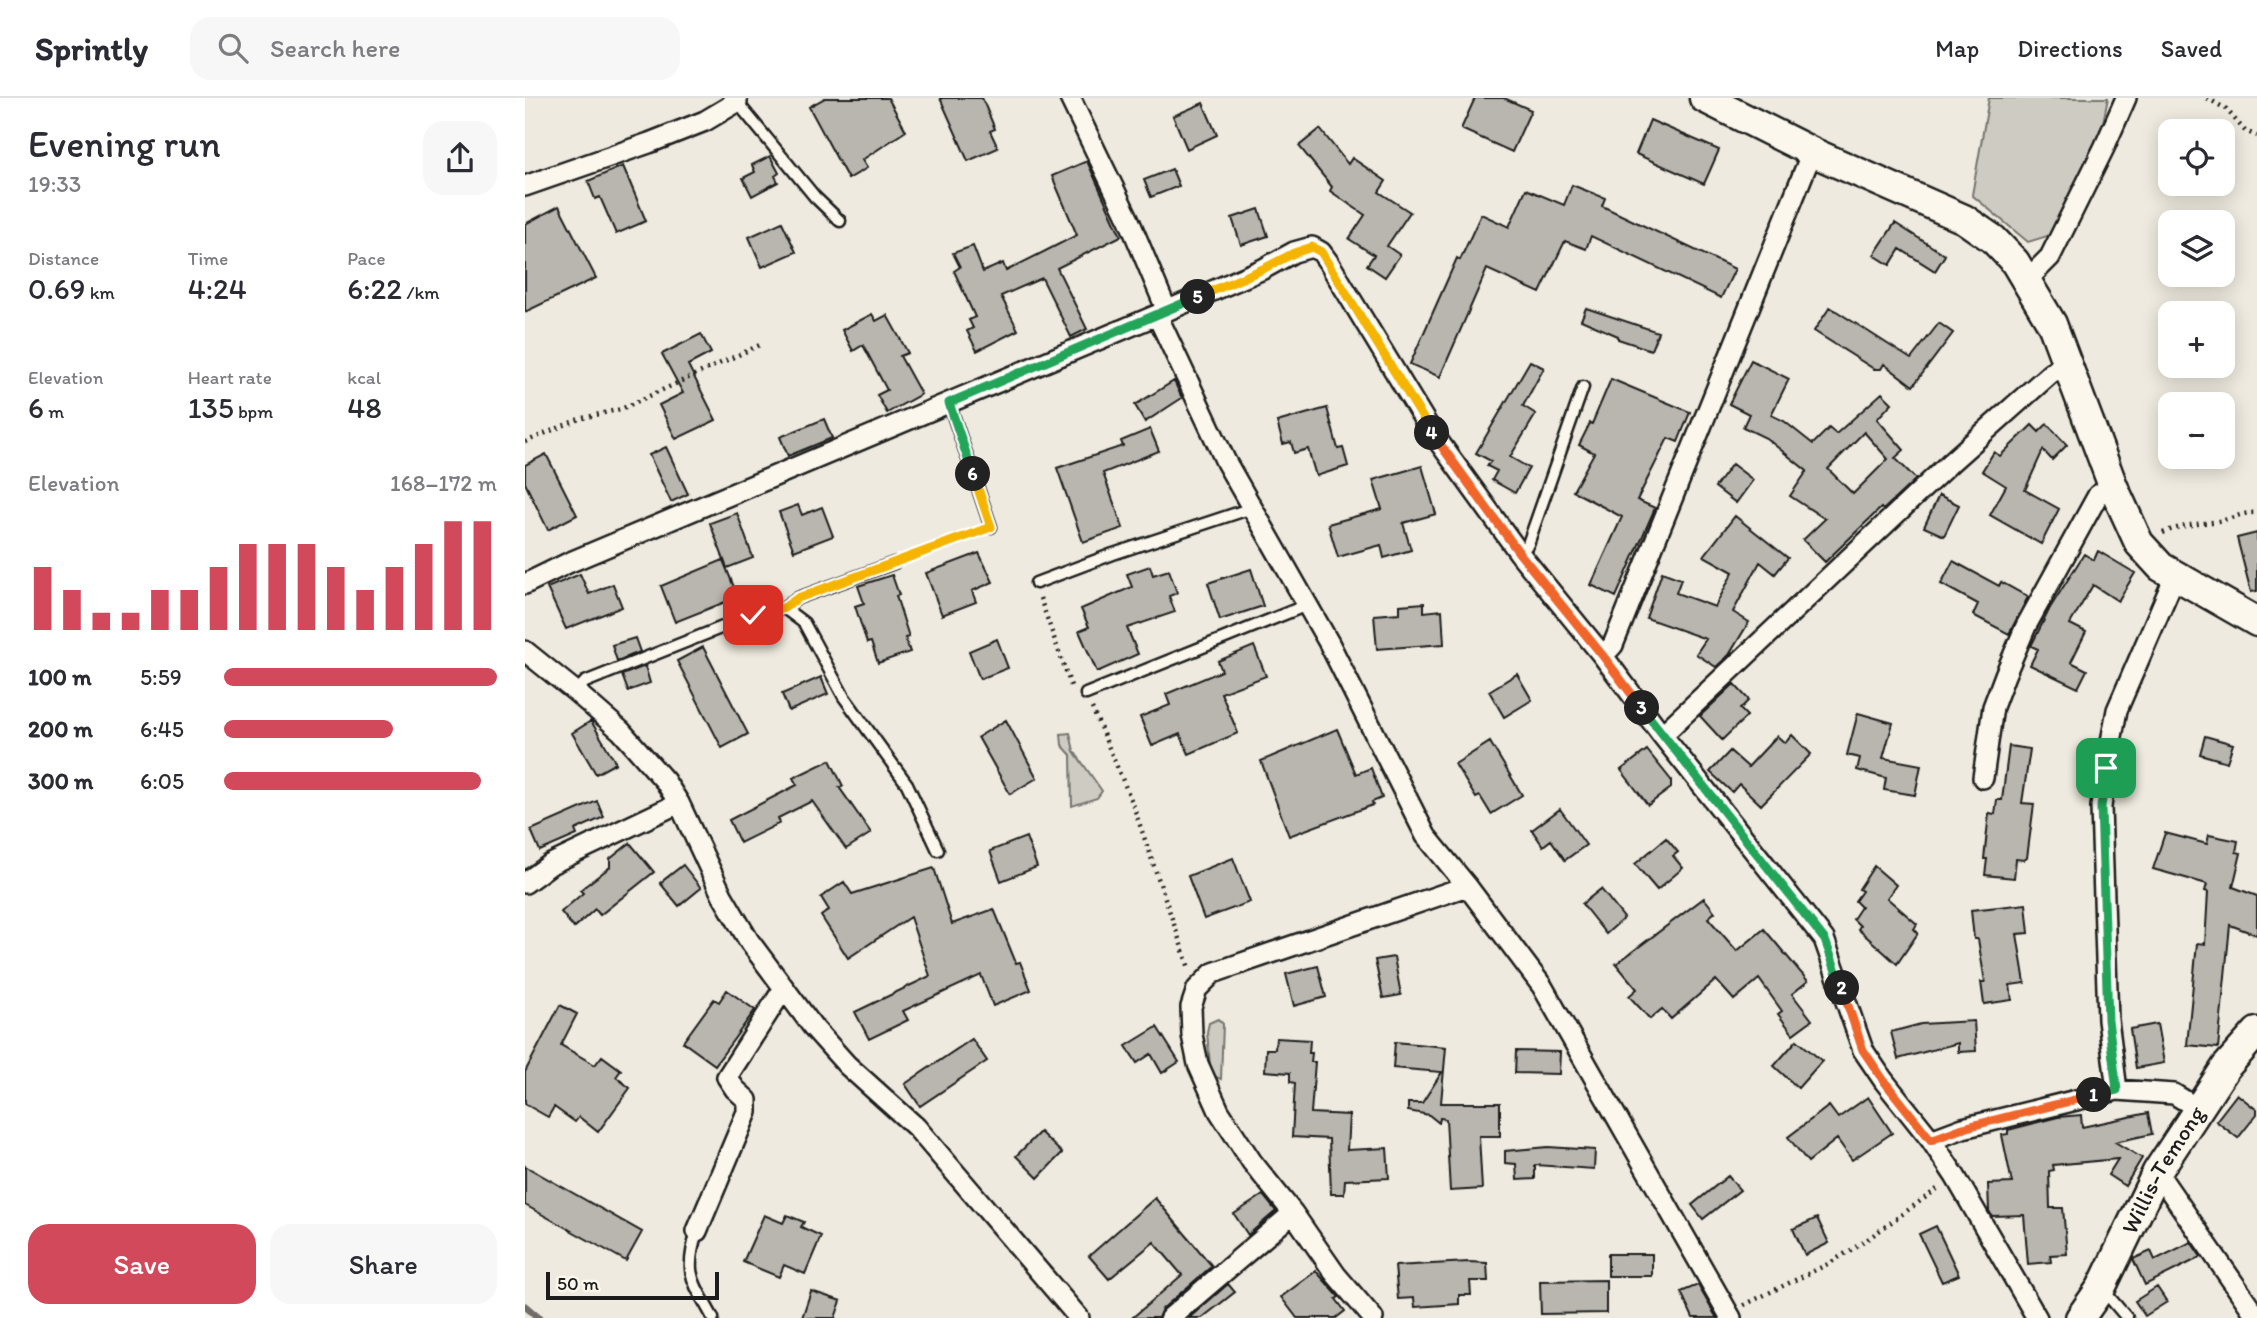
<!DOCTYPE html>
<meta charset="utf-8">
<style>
:root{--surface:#fff;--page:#f7f7f7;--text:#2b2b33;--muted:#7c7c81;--line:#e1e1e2;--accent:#d1495b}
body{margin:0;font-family:Itim,sans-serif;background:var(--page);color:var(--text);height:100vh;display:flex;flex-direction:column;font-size:26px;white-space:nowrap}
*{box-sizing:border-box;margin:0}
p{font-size:23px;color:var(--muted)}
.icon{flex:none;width:38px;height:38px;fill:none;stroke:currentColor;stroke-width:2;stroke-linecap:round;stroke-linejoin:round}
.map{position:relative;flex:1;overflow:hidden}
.side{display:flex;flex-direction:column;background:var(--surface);width:525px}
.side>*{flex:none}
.fabs{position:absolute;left:1633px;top:21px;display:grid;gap:14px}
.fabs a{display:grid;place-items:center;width:77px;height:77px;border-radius:14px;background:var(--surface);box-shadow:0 4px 18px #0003;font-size:35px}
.scale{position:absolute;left:21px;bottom:18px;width:173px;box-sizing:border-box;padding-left:7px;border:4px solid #1c1c1c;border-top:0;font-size:19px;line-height:24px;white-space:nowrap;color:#1c1c1c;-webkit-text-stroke:5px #fbf7ec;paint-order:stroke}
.pin{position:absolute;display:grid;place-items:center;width:60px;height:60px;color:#fff;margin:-30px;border-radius:14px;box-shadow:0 4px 10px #0006}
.km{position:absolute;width:35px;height:35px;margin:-18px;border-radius:50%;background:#222;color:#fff;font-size:19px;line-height:35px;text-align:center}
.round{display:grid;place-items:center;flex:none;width:74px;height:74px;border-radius:21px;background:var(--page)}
.summary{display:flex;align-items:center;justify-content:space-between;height:119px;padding:0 28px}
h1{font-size:38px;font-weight:600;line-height:52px}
.stats{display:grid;grid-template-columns:repeat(3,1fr);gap:10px;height:119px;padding:7px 28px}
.stats div{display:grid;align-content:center}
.stats b{font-size:30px;font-weight:600}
.stats small{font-size:19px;font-weight:400}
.stats p{font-size:19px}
.chart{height:196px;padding:14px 28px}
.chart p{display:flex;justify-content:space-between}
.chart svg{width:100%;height:126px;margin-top:7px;stroke:var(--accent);stroke-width:6}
.primary-button{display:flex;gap:14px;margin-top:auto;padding:14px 28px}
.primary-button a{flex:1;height:80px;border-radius:21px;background:var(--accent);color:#fff;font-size:28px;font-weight:600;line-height:80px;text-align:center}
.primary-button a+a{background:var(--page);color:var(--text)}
ul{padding:0 28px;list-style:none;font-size:23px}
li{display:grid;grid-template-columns:112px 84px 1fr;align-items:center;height:52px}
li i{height:18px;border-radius:9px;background:var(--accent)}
header{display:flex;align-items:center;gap:42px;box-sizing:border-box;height:98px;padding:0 35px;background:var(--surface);border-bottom:2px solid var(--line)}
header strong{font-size:33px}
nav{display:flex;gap:38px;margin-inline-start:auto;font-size:24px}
.search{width:490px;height:63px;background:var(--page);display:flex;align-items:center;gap:18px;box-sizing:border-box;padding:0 24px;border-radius:21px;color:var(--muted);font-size:26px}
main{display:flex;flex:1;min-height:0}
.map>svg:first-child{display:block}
</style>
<header>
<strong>Sprintly</strong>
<div class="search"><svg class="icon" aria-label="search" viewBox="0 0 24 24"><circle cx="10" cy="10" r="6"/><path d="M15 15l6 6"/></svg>Search here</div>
<nav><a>Map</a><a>Directions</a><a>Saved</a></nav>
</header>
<main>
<section class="side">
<div class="summary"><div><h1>Evening run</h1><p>19:33</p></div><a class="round"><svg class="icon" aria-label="share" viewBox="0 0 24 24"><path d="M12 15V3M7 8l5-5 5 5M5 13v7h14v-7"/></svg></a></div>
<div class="stats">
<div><p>Distance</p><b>0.69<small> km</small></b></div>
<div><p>Time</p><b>4:24</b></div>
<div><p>Pace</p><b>6:22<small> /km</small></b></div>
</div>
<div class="stats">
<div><p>Elevation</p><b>6<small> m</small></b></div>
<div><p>Heart rate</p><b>135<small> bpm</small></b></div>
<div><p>kcal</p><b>48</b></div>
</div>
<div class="chart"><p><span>Elevation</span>168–172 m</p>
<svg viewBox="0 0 160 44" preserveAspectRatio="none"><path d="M5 44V22M15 44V30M25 44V38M35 44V38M45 44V30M55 44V30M65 44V22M75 44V14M85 44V14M95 44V14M105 44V22M115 44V30M125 44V22M135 44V14M145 44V6M155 44V6"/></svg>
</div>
<ul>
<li><b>100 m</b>5:59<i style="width:100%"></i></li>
<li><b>200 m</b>6:45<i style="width:62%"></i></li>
<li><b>300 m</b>6:05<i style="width:94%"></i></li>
</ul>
<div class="primary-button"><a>Save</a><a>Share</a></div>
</section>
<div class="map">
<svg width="1732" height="1220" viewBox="0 0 1732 1220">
<rect width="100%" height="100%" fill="#eeeadf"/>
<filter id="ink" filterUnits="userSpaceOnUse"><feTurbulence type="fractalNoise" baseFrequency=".0143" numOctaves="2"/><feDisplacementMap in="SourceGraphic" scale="14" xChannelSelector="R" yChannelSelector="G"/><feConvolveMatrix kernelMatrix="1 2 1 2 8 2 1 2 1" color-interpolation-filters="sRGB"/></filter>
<g filter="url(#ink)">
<!-- green -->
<path fill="#ceccc2" stroke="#75746f" stroke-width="2" d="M1464 0H1583L1574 44 1529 136 1503 144 1447 97Z
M545 635 549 653 577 693 572 700 547 708 546 657 537 647 536 636Z
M693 921 698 926 696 981 686 977 682 934 684 925Z"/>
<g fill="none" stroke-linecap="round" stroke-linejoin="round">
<!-- stream -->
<path stroke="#6f6d69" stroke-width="7" d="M0 1208 14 1220"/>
</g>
<!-- building -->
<path fill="#b9b6af" stroke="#1c1c1c" stroke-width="2" fill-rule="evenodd" d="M300 0H363L381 33 337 62 342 70 323 81 284 9Z
M415 0H457L470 31 465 33 473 50 443 63Z
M950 0H979L1006 12 987 54 936 31Z
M678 5 692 37 662 51 648 18Z
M1125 22 1194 52 1179 86 1111 56Z
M795 31 823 66 827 60 861 83 854 94 885 114 862 148 875 157 860 179 842 167 849 157 824 141 840 117 805 93 807 89 774 48Z
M245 58 254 75 250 78 253 84 227 98 218 80 230 74 227 67Z
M562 63 596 138 532 170 562 231 546 239 517 180 476 198 493 232 452 253 442 233 448 230 444 222 450 219 429 173 435 169 428 155 448 148 458 174 478 165 481 173 552 137 527 78Z
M98 68 121 123 91 136 75 99 70 101 63 83Z
M647 71 654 88 626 99 619 82Z
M1047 87 1080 100 1077 108 1210 171 1196 200 1066 138 1061 151 1040 143 1015 195 962 171 915 279 885 266 932 160 935 162 956 116 984 129 1001 91 1039 107Z
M34 108 71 180 0 214V126Z
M734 111 743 138 716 147 707 120Z
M257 124 271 154 237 169 224 139Z
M1370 125 1420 157 1410 173 1375 151 1365 167 1349 157Z
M1305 209 1386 261 1414 225 1428 235 1388 288 1359 266 1356 271H1349L1289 233Z
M1061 210 1133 234 1126 252 1093 241V238L1056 222Z
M347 216 351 223 362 217 383 255 375 258 396 296 362 315 352 297 362 292 338 247 328 253 317 232Z
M176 236 186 255 163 267 191 322 151 341 134 307 158 295 137 256Z
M1226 262 1264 281 1246 317 1259 323 1288 346 1304 330 1311 336 1357 295 1367 305 1352 321 1379 352 1370 360 1391 381 1358 412 1356 410 1300 464 1278 442 1300 421 1265 398 1282 373 1241 340 1218 329 1224 316 1204 306ZM1339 334 1363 361 1328 396 1303 371Z
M1005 263 1019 270 998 308 1011 316 985 359 1004 370 990 395 967 382 972 373 962 368 966 363 951 355Z
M1086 281 1165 314 1153 344 1143 340 1112 402 1130 410 1091 499 1066 487 1097 419 1048 393 1069 355 1054 347 1065 325 1067 326Z
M649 283 657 300 620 324 610 307Z
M802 310 813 351 818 350 823 368 791 378 783 351 769 355 766 344 758 346 752 324Z
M299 321 307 340 263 358 255 339Z
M1522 326 1542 347 1527 362 1518 352 1500 392 1534 411 1516 446 1465 417 1481 388 1457 373 1469 354 1475 358 1507 327 1514 334Z
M625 331 634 353 578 375 598 430 558 444 532 370 598 348 596 343Z
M141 349 163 396 146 404 124 357Z
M21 356 52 417 23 432 0 385V367Z
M1207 366 1228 382 1211 405 1190 389Z
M897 368 911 416 878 425 886 452 859 460 856 447 813 459 803 426 857 411 848 382Z
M1414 397 1434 407 1419 438 1399 429Z
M273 407 277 417 297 409 308 438 269 453 254 414Z
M212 415 228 460 202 470 185 425Z
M1210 418 1263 460 1250 476 1235 464 1208 514 1224 524 1204 557 1191 569 1171 556 1181 541 1121 520 1137 474 1156 481 1151 495 1190 509 1208 474 1179 458Z
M1732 435V493L1726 494 1712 440Z
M1573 453 1610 475 1593 503 1568 487 1545 526 1561 534 1546 564 1562 572 1553 590 1505 567 1513 551 1506 548 1525 510 1559 456 1569 462Z
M454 455 468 484 447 493 451 504 417 517 401 475Z
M198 462 213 499 150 524 136 488Z
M1428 463 1474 488 1476 484 1503 499 1484 536 1448 517 1453 506 1416 486Z
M625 468 628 477 644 472 652 495 644 498 650 514 602 530 613 556 572 574 554 533 564 529 556 511 607 489 602 476Z
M726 471 738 508 695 522 683 485Z
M55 476 64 496 88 486 97 509 41 531 22 490Z
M367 477 374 497 371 498 384 539 380 540 385 554 353 565 346 544 342 545 330 508 339 505 333 488Z
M899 505V514L917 512 919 546 852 551 849 517 875 515V507Z
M110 540 115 554 92 563 87 547Z
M472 541 483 570 455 581 444 553Z
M729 548 741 578 696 595 713 635 664 656 655 636 627 648 615 619 645 607 641 596 697 573 693 563Z
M178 549 223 636 197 650 152 563Z
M120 568 125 585 103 593 97 577Z
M992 576 1007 602 979 619 964 593Z
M296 579 303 596 264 613 257 596Z
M1209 586 1224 602 1215 611 1222 618 1197 642 1175 618Z
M1333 615 1368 625 1358 660 1396 667 1390 697 1359 692 1361 680 1332 672 1335 660 1322 657Z
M481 622 512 680 485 696 453 639Z
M66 623 91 665 71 676 47 635Z
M812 631 831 676 846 670 857 700 847 704 848 707 764 738 736 663Z
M1267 637 1286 656 1236 707 1214 686 1207 694 1185 674 1205 653 1223 669 1252 638 1260 645Z
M1680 638 1708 646 1702 664 1675 656Z
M965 644 997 697 966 716 955 698 951 700 930 666Z
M1484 648 1505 651 1497 705 1509 706 1502 760 1499 762 1491 761 1489 780 1460 777 1462 761H1459L1464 715 1470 716 1472 702H1477Z
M1122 652 1146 682V690L1123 707 1096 672Z
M305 662 318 688 314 689 346 735 321 751 287 703 253 720 255 725 215 745 204 722 272 687 268 680Z
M72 703 79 719 50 732 52 737 15 753 6 732Z
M1035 711 1061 747 1040 762 1026 742 1018 748 1007 732Z
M1640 735 1682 746 1684 737 1713 743 1711 754 1716 755 1708 789 1732 798V837L1705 827 1693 950 1662 947 1672 845 1680 846 1683 794 1680 793 1682 786 1628 771Z
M501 739 512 769 476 783 465 753Z
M1141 740 1153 754 1148 758 1158 770 1132 792 1110 766Z
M105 745 129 774 75 817 70 811 49 830 36 814 58 795 55 792 85 769V761Z
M708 760 725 804 679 821 663 778Z
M158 767 176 790 154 808 135 785Z
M1349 768 1371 787 1362 800 1392 826 1389 831 1393 835 1372 866 1333 831 1335 828 1328 821 1336 809 1330 803 1337 793 1334 791Z
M409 770 427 826 469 811 491 865 495 864 506 892 468 908 456 877 378 913 383 922 344 941 330 914 405 878 385 819 323 860 296 818 304 812 296 799 319 784 327 796Z
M1076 791 1099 820 1081 836 1057 806Z
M1179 800 1190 814 1183 820 1212 853 1239 831 1283 883 1267 896 1287 922 1268 936 1253 916 1257 913 1234 881 1209 902 1191 882 1146 921 1137 911 1125 921 1104 898 1112 891 1091 866Z
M1501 806 1504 835 1492 836 1500 885 1485 887 1487 902 1459 906 1456 884H1460L1453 841H1449L1446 812Z
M869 859 876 897 858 900 850 862Z
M793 868 801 899 769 908 761 876Z
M202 892 230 912 190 967 158 944 189 901 194 904Z
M35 907 52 916 36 947 70 967 77 958 96 972 91 979 105 990 73 1034 54 1019 50 1024 29 1009 23 1019 0 1006V974Z
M1449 923 1451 953 1433 954V945L1373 961 1366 934 1396 926Z
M1632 926 1639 965 1611 970 1605 931Z
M632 929 654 964 637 975 626 956 612 965 601 948Z
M751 940 785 942 784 955H787L786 964H790L786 1015 824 1017 822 1052 862 1050 864 1080 820 1082 819 1096H806L804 1041 767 1039 770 985 765 984V975L740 973 741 951H750Z
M447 941 462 963 395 1008 380 986Z
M1272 942 1297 963 1273 990 1249 968Z
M870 944 921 949 916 1005H975V1038H954L957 1091 925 1093 921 1021 915 1020 914 1025 904 1017 883 1013V1005H897L917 974 868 970Z
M991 953 1035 954 1034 976 990 975Z
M1712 996 1732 1012V1016L1713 1040 1691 1023Z
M1343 999 1367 1035 1327 1062 1312 1041 1283 1064 1263 1039 1304 1008 1313 1020Z
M1623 1015 1627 1036 1590 1044 1617 1060 1600 1088 1583 1077 1593 1061 1528 1067 1529 1072 1524 1073 1525 1110H1538L1542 1156 1525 1157 1526 1164 1503 1166 1499 1117 1467 1118 1464 1113 1463 1086 1487 1085 1477 1037 1483 1036V1032L1533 1019 1556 1017 1557 1029Z
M515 1034 537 1055 513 1080 491 1058Z
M1023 1049 1070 1052 1069 1071 1010 1067V1081L992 1082 991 1066 980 1065V1053Z
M0 1068 117 1134 101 1163 0 1107Z
M1203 1078 1215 1092 1178 1121 1167 1107Z
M738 1097 751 1113 723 1137 709 1116Z
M630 1100 687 1168 637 1211 633 1220H607L657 1177 629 1144 584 1181 564 1158Z
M239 1117 258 1125 262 1117 279 1124 276 1129 296 1138 280 1176 259 1167 254 1179 218 1164Z
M1292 1120 1304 1145 1280 1157 1268 1131Z
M1411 1128 1434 1177 1417 1184 1394 1136Z
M1666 1144 1676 1159 1620 1187 1608 1161 1626 1153 1630 1162Z
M1083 1156H1127V1178H1083Z
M944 1164 962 1165 963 1183H945L946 1197H934V1206L890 1209 889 1200 873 1201 870 1168Z
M791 1173 814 1199 811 1201 820 1213 811 1220H772L756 1199Z
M1081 1182V1215L1016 1216 1015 1183Z
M703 1186 710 1194 677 1220H664Z
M1173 1187 1190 1217 1192 1220H1168L1156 1194Z
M1632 1189 1642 1204 1620 1218 1610 1203Z
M286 1193 316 1203 310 1220H277Z"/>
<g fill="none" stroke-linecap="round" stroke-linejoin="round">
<!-- service casing -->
<g stroke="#1c1c1c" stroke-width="15">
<path id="service" d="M212 4 290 99 315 123
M424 305 466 429
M995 456 1003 446 1058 289
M511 485 588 456 727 410
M259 510 279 525 319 599 382 686 413 752
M51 594 60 584 228 517 259 510 273 500 369 465
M561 596 782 507
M172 1133C159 1177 167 1181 188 1220
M1579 1193 1602 1220"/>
</g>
<!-- minor casing -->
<g stroke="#1c1c1c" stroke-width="24">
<path id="minor" d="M545 0 604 122 642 213
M0 88 124 45 180 23 212 4 208 0
M1502 182 1525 159 1579 50 1601 0
M632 217 701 364 804 545 901 738 942 788 1017 888 1206 1220
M0 486 43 465 632 217 738 171 769 154 787 149 796 154 804 165 906 333 995 456 1078 558 1137 637 1299 841 1338 952 1359 983 1406 1042 1430 1078 1512 1220
M0 553 51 594 96 633 140 683 154 705 197 797 224 843 288 929 322 967 391 1029 554 1220
M1078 558 1088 547 1287 54
M1137 637 1426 364 1526 275 1543 265
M1458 680 1468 609 1480 577 1501 528 1573 397 1588 388
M0 785 26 766 154 705
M1592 992 1583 922 1576 709 1581 670 1592 612 1650 478
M1406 1042 1438 1030 1592 992 1649 996 1672 1010
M1632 1074 1732 1219
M172 1133 222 1014V1002L210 991 202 979 259 890
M645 1220 768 1115
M848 1220 811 1177 768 1115 727 1064 694 1013 673 966 667 937 666 909 672 891 688 875 942 788"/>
</g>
<!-- secondary casing -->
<g stroke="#1c1c1c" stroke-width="33">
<g id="secondary">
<path d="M1179 0 1287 54 1439 121 1468 141 1490 164 1527 226 1588 388 1614 445 1636 469 1732 524"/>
<path id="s1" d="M1555 1220 1576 1190 1632 1074 1701 969 1732 934"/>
</g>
</g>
<!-- path -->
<path stroke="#1c1c1c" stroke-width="4.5" stroke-dasharray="2 5" stroke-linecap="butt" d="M1682 0 1701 11 1720 33 1732 38
M0 344 54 321 96 311 237 246
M1638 435C1657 426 1679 426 1699 422 1711 419 1719 414 1732 415
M383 460 453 433
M515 500 546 588 548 589
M567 610 607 704 664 870
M1219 1207 1305 1165 1340 1143 1415 1089"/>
<!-- service -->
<use href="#service" stroke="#fbf7ec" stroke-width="10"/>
<!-- minor -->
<use href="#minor" stroke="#fbf7ec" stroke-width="19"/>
<!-- secondary -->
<use href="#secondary" stroke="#fbf7ec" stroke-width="28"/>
</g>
</g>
<g fill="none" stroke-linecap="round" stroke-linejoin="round" filter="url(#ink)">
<!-- split-1 casing -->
<g stroke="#fff" stroke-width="14">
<path id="split-1" d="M1569 997 1592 992 1583 922 1576 709 1581 670"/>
</g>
<!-- split-2 casing -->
<g stroke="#fff" stroke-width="14">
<path id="split-2" d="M1317 890 1338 952 1359 983 1406 1042 1438 1030 1569 997"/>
</g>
<!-- split-3 casing -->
<g stroke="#fff" stroke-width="14">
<path id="split-3" d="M1117 610 1300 842 1317 890"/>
</g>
<!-- split-4 casing -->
<g stroke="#fff" stroke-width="14">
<path id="split-4" d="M907 335 995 456 1078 558 1117 610"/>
</g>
<!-- split-5 casing -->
<g stroke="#fff" stroke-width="14">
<path id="split-5" d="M673 199 738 171 769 155 787 149 796 154 907 335"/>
</g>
<!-- split-6 casing -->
<g stroke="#fff" stroke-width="14">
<path id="split-6" d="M448 376 424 305 673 199"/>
</g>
<!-- split-7 casing -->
<g stroke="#fff" stroke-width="14">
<path id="split-7" d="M228 517 259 510 273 500 466 429 448 376"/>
</g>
<!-- split-1 -->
<use href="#split-1" stroke="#22a559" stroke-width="9"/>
<!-- split-2 -->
<use href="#split-2" stroke="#f0652b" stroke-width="9"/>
<!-- split-3 -->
<use href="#split-3" stroke="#22a559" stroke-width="9"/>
<!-- split-4 -->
<use href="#split-4" stroke="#f0652b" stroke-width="9"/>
<!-- split-5 -->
<use href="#split-5" stroke="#f5b400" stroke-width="9"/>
<!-- split-6 -->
<use href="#split-6" stroke="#22a559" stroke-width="9"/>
<!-- split-7 -->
<use href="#split-7" stroke="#f5b400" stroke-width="9"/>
</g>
<g text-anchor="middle" stroke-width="7" stroke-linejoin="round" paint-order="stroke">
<!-- street labels -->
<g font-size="23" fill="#1c1c1c" stroke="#fbf7ec">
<text dy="8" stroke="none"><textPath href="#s1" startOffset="170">Willis-Temong</textPath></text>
</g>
</g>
</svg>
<div class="fabs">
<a><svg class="icon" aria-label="locate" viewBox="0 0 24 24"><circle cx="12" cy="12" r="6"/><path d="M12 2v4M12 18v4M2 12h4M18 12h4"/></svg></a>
<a><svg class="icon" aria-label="layers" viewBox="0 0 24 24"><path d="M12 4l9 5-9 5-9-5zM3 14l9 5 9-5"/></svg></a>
<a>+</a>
<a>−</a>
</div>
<div class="scale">50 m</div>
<div class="pin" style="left:1581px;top:670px;background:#1e9e55"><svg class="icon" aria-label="arrive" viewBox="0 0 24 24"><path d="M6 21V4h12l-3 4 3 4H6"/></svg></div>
<div class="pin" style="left:228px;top:517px;background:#d93025"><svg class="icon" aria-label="check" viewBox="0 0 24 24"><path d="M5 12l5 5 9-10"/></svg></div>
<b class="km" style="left:1569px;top:997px">1</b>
<b class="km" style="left:1317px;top:890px">2</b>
<b class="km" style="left:1117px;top:610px">3</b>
<b class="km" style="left:907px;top:335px">4</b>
<b class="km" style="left:673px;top:199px">5</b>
<b class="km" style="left:448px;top:376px">6</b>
</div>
</main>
